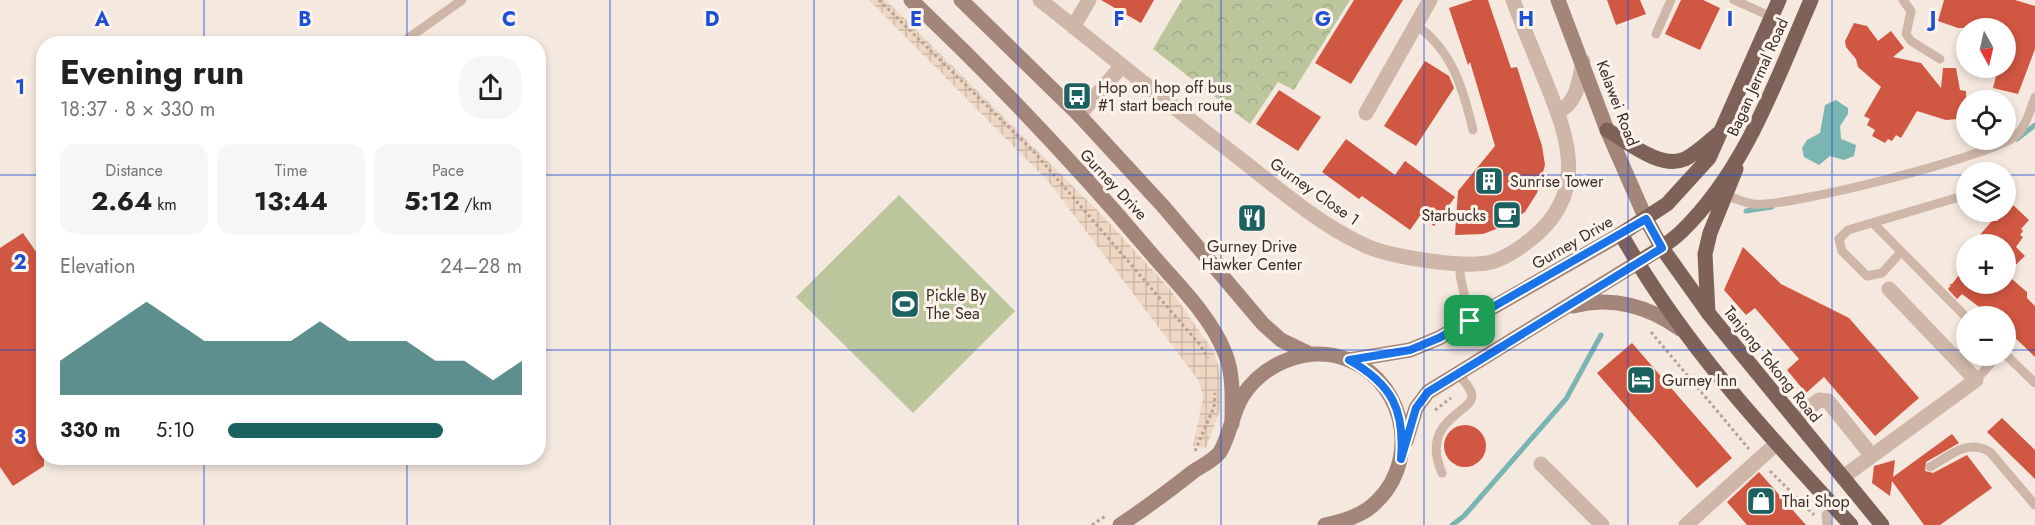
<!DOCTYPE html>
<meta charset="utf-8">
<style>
:root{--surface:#fff;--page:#f6f6f6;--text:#202124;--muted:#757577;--accent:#1a615f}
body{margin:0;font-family:Jost,sans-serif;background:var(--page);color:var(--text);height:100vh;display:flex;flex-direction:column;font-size:22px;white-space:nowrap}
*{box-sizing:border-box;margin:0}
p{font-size:20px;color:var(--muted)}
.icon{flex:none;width:33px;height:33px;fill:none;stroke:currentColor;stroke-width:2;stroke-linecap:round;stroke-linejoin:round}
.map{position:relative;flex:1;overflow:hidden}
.panel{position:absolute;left:36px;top:36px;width:510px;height:429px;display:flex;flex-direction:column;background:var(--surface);border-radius:24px;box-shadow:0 3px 9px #0003}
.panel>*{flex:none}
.needle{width:39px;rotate:172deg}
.buttons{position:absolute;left:1956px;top:18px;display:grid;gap:12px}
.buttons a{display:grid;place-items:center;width:60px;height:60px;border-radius:50%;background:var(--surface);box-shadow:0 3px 9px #0003;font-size:30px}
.pin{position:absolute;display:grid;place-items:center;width:51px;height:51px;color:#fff;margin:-26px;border-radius:12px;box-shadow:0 3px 9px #0006}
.round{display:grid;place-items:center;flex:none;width:63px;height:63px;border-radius:24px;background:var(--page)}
.head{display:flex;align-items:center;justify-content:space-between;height:102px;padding:0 24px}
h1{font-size:33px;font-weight:700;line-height:45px}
.stats{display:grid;grid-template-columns:repeat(3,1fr);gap:9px;height:102px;padding:6px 24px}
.stats div{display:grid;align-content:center;border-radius:15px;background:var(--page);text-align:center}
.stats b{font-size:26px;font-weight:700}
.stats small{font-size:16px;font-weight:400}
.stats p{font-size:16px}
.chart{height:168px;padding:12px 24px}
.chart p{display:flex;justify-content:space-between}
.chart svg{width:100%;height:108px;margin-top:6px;fill:var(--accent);opacity:.7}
ul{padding:0 24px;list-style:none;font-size:20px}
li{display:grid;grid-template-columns:96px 72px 1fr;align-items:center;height:45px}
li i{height:15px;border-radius:8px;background:var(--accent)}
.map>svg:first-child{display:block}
</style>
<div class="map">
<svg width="2035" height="525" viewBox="0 0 2035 525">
<defs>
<pattern id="forest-crowns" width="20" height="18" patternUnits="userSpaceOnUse" patternTransform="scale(1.5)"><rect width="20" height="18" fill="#bbc69c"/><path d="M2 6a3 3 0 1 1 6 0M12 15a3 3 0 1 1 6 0" fill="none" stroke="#a2aa86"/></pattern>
<pattern id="plaza-grid" width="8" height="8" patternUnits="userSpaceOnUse" patternTransform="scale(1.5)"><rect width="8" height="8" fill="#eed8c4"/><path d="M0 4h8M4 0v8" fill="none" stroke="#cdbaa8"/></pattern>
</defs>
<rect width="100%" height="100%" fill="#f5e8de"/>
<!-- grass -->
<path fill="#bbc69c" d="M899 195 1015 311 913 413 796 297Z"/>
<!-- forest -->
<path fill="url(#forest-crowns)" d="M1182 0H1350L1294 90 1278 82 1250 124 1153 49Z"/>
<!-- plaza -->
<path fill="url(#plaza-grid)" d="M869 0H886L1100 213 1170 289 1214 352 1218 364 1221 378 1220 410 1206 448 1193 446 1203 398 1199 381 1048 181Z"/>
<!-- water -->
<path fill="#7ab5b2" d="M1836 100 1848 108V114L1840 126 1841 139 1856 145 1854 156 1844 160 1830 156 1819 165 1804 157 1802 148 1807 140 1820 133 1825 105Z"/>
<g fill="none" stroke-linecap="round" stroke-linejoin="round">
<!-- stream -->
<path stroke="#7ab5b2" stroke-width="5" d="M2017 139 2035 125
M1746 211 1772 207
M1452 525 1464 516 1566 399 1601 335"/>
</g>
<!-- building -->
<path fill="#d05741" d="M1101 0H1154L1141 23Z
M1354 0H1403L1351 84 1315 63Z
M1473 0H1488L1511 68 1517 67 1542 146 1545 165 1537 193 1525 212 1504 226 1483 234 1455 235 1458 191 1495 146 1470 62 1468 65 1449 8Z
M1607 0H1640L1646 14 1616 25Z
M1681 0H1703L1720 8 1700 50 1665 34Z
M1944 0H2015L2035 6V49L2018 94 1993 88 1998 68H2006V28H1958L1938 21Z
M1854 23 1867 26 1878 41 1891 31 1904 48 1893 57 1921 63 1941 88 1943 68H1956L1960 90 1966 91V127L1957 119 1946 120 1917 111 1901 138 1896 135 1892 141 1888 139 1885 143 1872 136 1875 130 1867 125 1870 119 1864 116 1881 87 1858 67 1856 59 1846 47 1845 41Z
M1425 61 1449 76 1454 88 1416 146 1384 126Z
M1279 90 1321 117 1298 151 1256 124Z
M1346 139 1395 175 1405 161 1455 197 1434 226 1420 216 1410 230 1362 196 1359 199 1322 172Z
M2013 205 2029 220 2021 229 2023 231 2020 235 2023 237 2016 247 2025 256 2006 274 2027 292V298L2035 306V357L2006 329V316H1991L1962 294 1957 299 1948 289 1951 285 1949 284H1952L1966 266V284H2006V244H1972L1992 221H1997Z
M23 233 44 263V466L13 486 0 467V248Z
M1743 247 1781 284 1849 318 1919 398 1875 436 1824 377 1806 393 1787 370 1799 359 1755 308 1746 315 1724 290Z
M1632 343 1732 458 1697 488 1597 373Z
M2002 418 2035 450V479L1987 432Z
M1444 446a21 21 0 1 1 42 0a21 21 0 1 1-42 0Z
M1952 434 1959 443 1926 462 1925 471 1933 473 1967 455 1992 488 1940 525H1924L1892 481 1890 496 1872 483 1874 466 1895 460 1893 477Z
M1759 472 1806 525H1747L1727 502Z"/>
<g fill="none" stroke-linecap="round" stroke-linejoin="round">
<!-- path -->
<path stroke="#bba092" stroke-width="3" stroke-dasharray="3 3" stroke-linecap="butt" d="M879 0 1035 153 1200 345 1208 358
M1651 332 1749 449
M1435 410 1451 398
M1195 451 1214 407 1215 393
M1770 471 1814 515
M1092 525 1107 515"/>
<!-- lane -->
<path stroke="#ceb7a8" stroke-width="9" d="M1734 0 1772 17
M1903 0 1911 11 1906 34 1911 41 1940 59
M1416 25C1452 50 1463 88 1473 130
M1656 34 1671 0
M400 44 462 0
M1727 196C1735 198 1745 203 1753 204 1788 208 1986 157 2014 137 2026 128 2030 110 2035 97
M1873 223 1966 317
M1901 252 1882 273 1867 276 1842 251 1839 239 1848 230 1966 195
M1461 265 1460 275 1470 321
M2006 355 2035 383
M1976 380 1997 356
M1930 467C1949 456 1968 438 1990 452L2035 505
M1442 473C1419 420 1472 413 1472 396 1472 389 1461 378 1457 372
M1827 525 1826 515 1834 506"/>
<!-- street -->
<path stroke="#ceb7a8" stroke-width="15" d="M1040 0C1108 54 1174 108 1243 161 1281 191 1318 223 1362 244 1387 257 1469 270 1495 261 1508 256 1520 248 1530 240 1589 194 1569 139 1545 80 1534 53 1523 27 1513 0
M1073 27 1089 0
M1558 112C1578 102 1579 81 1583 61
M1366 113 1430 0
M1079 115 1121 67
M1795 419 1819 400 1828 401 1872 456
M1541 464 1602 525
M1843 477 1976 380 1889 289
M1686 525 1776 444"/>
<!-- secondary -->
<path stroke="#a38579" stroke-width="15" d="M911 0C997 81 1079 168 1155 258 1180 287 1211 317 1225 353 1234 375 1232 400 1232 424
M961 0 1079 115 1163 206 1263 324 1281 340 1310 354
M1558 0 1607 130 1646 219
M1573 306C1611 296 1649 306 1680 329
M1349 360 1410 350 1439 338 1621 234
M1406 441 1416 408 1428 392 1637 263
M1120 525C1146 508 1170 490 1194 471 1202 466 1214 460 1220 452 1230 435 1232 414 1242 397 1264 362 1310 344 1349 360 1410 385 1421 470 1368 509 1355 518 1340 522 1325 525"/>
<!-- primary -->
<path stroke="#7e6259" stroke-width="15" d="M1779 0 1709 158 1667 204 1621 234C1681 342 1768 435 1851 525
M1607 130C1627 141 1660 170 1685 159 1697 153 1708 142 1719 133
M1646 219 1662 248 1709 314 1882 525
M1637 263C1653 253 1669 244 1682 231 1746 169 1776 80 1811 0
M1708 313 1705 254 1710 233 1736 169"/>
</g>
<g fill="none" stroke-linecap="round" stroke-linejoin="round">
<!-- route casing -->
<g stroke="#fff" stroke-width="12">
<path id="route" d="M1646 219 1662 248 1428 392 1416 408 1401 459C1405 410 1392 384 1349 360L1410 350 1439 338Z"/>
</g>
<!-- route -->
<use href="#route" stroke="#1a73e8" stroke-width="8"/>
</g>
<!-- grid -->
<path fill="none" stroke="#1d4ed8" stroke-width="1.5" stroke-opacity="0.55" d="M204 0V44M407 0V44M610 0V525M814 0V525M1018 0V525M1221 0V525M1424 0V525M1628 0V525M1832 0V525M0 175H44M538 175H1966M2006 175H2035M0 350H44M538 350H1966M2006 350H2035M204 458V525M407 458V525"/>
<!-- icons -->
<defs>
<g id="bus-square" transform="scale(1.5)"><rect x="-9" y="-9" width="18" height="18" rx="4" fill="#1a615f" stroke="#fcf3eb"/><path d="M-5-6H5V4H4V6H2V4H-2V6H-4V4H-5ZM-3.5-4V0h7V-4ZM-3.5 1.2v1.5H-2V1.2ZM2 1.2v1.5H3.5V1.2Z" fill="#fff"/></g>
<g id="building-square" transform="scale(1.5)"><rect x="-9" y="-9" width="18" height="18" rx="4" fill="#1a615f" stroke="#fcf3eb"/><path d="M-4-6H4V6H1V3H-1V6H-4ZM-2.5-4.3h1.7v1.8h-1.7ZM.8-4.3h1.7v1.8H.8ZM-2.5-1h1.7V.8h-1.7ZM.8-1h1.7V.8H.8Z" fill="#fff"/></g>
<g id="cafe-square" transform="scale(1.5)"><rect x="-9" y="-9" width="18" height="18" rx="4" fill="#1a615f" stroke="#fcf3eb"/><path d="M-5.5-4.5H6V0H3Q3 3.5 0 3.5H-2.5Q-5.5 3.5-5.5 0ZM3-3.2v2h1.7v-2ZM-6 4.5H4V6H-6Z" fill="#fff"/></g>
<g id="restaurant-square" transform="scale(1.5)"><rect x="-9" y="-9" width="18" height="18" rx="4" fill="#1a615f" stroke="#fcf3eb"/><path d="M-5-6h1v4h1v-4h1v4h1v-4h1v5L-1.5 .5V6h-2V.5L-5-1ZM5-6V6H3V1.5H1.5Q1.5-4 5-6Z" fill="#fff"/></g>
<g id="stadium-square" transform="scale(1.5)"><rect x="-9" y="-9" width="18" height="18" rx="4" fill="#1a615f" stroke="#fcf3eb"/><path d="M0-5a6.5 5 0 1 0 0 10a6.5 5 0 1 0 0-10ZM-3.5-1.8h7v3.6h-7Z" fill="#fff"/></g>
<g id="hotel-square" transform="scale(1.5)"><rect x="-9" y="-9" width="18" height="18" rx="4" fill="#1a615f" stroke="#fcf3eb"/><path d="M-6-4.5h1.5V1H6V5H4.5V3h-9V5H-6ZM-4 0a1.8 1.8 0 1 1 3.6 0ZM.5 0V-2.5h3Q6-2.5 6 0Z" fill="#fff"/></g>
<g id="shop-square" transform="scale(1.5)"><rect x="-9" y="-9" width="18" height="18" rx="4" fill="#1a615f" stroke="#fcf3eb"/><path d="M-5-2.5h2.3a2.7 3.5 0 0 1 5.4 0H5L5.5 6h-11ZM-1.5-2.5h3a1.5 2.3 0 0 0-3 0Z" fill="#fff"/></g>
</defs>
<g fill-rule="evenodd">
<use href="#bus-square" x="1077" y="96"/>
<use href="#building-square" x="1489" y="181"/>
<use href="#cafe-square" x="1507" y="215"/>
<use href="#restaurant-square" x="1252" y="218"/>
<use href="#stadium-square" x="905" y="304"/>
<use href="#hotel-square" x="1641" y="380"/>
<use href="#shop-square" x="1761" y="501"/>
</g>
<g text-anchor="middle" stroke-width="6" stroke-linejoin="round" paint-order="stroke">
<!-- street labels -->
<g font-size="16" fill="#3b2d29" stroke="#fcf3eb">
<text transform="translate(1757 77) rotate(-66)" y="6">Bagan Jermal Road</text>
<text transform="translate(1618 103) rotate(69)" y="6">Kelawei Road</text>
<text transform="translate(1114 184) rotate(47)" y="6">Gurney Drive</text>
<text transform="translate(1315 191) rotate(35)" y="6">Gurney Close 1</text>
<text transform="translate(1572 242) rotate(-30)" y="6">Gurney Drive</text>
<text transform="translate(1773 364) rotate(51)" y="6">Tanjong Tokong Road</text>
</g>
<!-- poi labels -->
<g font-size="16" fill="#3b2d29" stroke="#fcf3eb" text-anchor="start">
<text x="1098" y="93">Hop on hop off bus<tspan x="1098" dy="18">#1 start beach route</tspan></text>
<text x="1510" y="187">Sunrise Tower</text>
<text x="1486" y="221" text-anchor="end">Starbucks</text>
<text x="1252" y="252" text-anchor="middle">Gurney Drive<tspan x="1252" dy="18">Hawker Center</tspan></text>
<text x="926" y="301">Pickle By<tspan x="926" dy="18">The Sea</tspan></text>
<text x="1662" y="386">Gurney Inn</text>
<text x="1782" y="507">Thai Shop</text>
</g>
</g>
<g font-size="20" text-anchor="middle" font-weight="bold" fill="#1d4ed8" stroke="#fcf3eb" stroke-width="6" stroke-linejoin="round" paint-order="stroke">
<text x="102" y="26">A</text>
<text x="305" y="26">B</text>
<text x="509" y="26">C</text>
<text x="712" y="26">D</text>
<text x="916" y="26">E</text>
<text x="1119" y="26">F</text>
<text x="1323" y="26">G</text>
<text x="1526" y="26">H</text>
<text x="1730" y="26">I</text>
<text x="1933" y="26">J</text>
<text x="20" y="94">1</text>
<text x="20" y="269">2</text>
<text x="20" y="444">3</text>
</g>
</svg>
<div class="buttons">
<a><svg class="needle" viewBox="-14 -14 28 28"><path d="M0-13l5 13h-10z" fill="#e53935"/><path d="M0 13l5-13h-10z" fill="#757577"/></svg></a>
<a><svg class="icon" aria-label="locate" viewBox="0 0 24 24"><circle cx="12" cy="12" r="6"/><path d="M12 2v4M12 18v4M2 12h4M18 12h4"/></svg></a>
<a><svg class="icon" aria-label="layers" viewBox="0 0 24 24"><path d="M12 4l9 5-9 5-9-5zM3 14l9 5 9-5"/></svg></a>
<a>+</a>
<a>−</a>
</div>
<div class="pin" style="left:1470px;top:321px;background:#1e9e55"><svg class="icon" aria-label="arrive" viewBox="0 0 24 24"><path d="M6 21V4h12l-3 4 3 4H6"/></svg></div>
<section class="panel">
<div class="head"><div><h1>Evening run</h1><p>18:37 · 8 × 330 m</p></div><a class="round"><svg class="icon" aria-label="share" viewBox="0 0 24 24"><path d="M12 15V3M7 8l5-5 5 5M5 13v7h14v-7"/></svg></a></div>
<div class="stats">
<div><p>Distance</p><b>2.64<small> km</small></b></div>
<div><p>Time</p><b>13:44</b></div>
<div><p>Pace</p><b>5:12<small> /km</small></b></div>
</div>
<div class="chart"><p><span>Elevation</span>24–28 m</p>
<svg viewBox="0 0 160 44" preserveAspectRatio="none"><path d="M0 44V30L10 22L20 14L30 6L40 14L50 22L60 22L70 22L80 22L90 14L100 22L110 22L120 22L130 30L140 30L150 38L160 30V44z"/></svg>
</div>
<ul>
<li><b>330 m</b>5:10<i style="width:73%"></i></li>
</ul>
</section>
</div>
